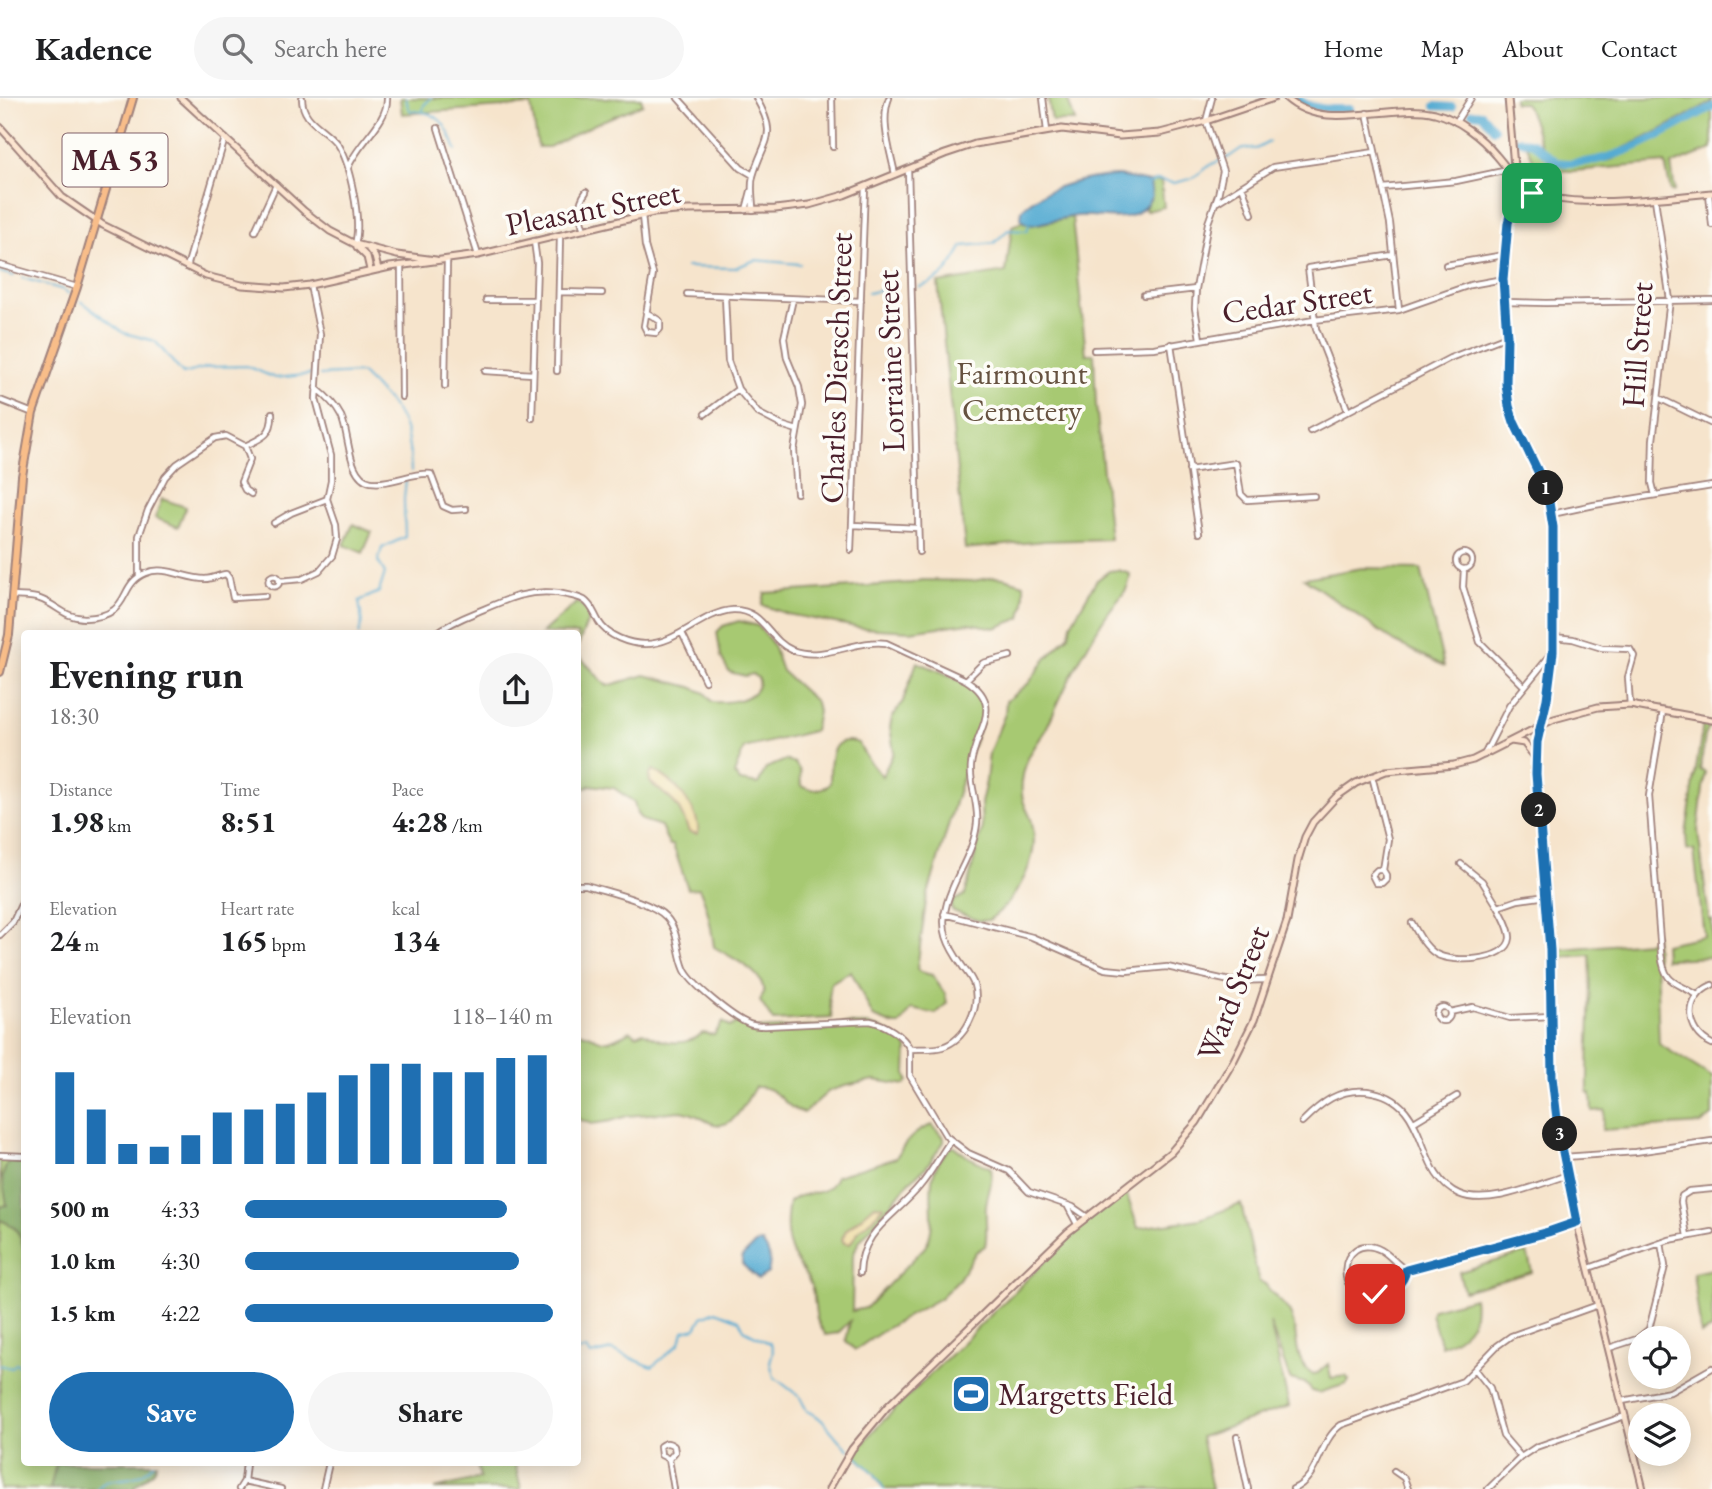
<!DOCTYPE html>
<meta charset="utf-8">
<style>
:root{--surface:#fff;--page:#f6f6f6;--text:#202124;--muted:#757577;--line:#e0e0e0;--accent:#1f6fb2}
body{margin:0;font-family:"EB Garamond",serif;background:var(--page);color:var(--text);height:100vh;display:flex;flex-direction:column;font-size:26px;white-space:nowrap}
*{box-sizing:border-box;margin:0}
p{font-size:23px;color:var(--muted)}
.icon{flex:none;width:38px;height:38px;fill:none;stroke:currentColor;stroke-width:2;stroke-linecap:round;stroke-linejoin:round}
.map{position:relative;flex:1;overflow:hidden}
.panel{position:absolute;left:21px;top:532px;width:560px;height:836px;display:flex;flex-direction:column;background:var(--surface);border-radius:7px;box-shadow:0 4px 18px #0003}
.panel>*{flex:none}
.buttons{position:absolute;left:1628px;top:1228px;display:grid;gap:14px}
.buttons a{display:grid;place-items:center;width:63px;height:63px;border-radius:50%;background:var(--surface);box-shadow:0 4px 18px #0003;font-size:35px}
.pin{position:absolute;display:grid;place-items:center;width:60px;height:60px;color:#fff;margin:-30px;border-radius:14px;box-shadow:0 4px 10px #0006}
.km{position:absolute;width:35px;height:35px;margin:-18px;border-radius:50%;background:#222;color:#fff;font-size:19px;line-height:35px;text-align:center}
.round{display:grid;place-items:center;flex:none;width:74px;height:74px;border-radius:37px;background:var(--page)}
.head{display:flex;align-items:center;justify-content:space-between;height:119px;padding:0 28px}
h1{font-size:38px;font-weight:700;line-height:52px}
.metrics{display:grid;grid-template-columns:repeat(3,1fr);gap:10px;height:119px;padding:7px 28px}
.metrics div{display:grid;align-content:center}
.metrics b{font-size:30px;font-weight:700}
.metrics small{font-size:19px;font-weight:400}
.metrics p{font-size:19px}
.chart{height:196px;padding:14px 28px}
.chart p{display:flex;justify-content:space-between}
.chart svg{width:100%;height:126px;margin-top:7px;stroke:var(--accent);stroke-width:6}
.primary-button{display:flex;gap:14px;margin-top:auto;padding:14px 28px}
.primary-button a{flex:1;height:80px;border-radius:42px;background:var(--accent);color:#fff;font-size:28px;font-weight:700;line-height:80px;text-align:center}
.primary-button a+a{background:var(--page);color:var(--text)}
ul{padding:0 28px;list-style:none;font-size:23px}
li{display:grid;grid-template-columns:112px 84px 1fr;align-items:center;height:52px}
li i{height:18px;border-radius:9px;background:var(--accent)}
header{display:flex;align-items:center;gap:42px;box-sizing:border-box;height:98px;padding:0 35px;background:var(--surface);border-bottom:2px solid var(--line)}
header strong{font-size:33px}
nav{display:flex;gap:38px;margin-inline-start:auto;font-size:24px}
.search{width:490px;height:63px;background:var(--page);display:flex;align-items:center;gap:18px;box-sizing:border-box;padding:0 24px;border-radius:38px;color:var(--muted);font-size:26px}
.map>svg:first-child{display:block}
</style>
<header>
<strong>Kadence</strong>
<div class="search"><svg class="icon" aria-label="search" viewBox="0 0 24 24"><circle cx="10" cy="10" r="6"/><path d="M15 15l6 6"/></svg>Search here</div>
<nav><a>Home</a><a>Map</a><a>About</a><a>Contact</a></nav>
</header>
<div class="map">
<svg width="1712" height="1391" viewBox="0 0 1712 1391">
<rect width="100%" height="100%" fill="#fdfcf7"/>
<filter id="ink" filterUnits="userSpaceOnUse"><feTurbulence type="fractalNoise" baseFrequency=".0143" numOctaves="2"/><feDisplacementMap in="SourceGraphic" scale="14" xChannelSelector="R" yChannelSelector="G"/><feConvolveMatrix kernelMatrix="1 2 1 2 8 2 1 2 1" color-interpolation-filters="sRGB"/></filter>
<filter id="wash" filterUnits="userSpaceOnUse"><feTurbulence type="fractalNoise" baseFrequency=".00686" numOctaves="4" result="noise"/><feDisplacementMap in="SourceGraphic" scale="28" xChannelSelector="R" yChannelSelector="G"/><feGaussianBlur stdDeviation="1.57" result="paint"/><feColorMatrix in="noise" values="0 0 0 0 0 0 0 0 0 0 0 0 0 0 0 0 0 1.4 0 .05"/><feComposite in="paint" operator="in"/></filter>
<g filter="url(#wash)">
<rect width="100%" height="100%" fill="#f6e4cc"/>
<!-- green -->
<path fill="#a7c972" stroke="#78744e" stroke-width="2" d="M400 0H641L643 6 595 26 549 49H538L531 7 402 16Z
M1048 0H1067L1075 23H1052Z
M1514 0H1712V4C1677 22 1642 44 1605 58 1593 63 1564 68 1553 60 1533 46 1538 23 1524 5H1514Z
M1712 11V51L1671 67 1675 93 1671 94 1665 65 1573 73 1546 72 1545 92 1531 87 1523 79 1537 77 1531 56 1525 44 1531 45 1551 61 1549 64 1572 66 1611 62Z
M1161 83 1164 109 1146 113 1145 110 1152 98 1150 84Z
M1072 119 1086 256H1094L1096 307 1110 441 1044 443 965 451 938 185 1006 174 1012 128 1023 123 1038 126Z
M162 401 186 409 178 429 155 420Z
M353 426 372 434 363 455 344 447Z
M1362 470 1421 471 1444 568 1395 544 1304 480Z
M1118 472 1130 476C1130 492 1119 500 1110 512 1101 524 1094 537 1087 549 1071 575 1059 603 1046 631 1040 642 1031 652 1027 663 1022 677 1019 691 1024 705 1026 712 1031 718 1032 725 1041 760 1017 802 989 822L980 823 953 813 951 810 953 803 965 797 982 732 981 705 986 683 989 655 1005 616 1006 603 1029 585 1044 563 1069 537 1071 526 1096 483 1109 473Z
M994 479 1004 480 1024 486V506L1021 520 995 530 969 525 910 533 862 530 787 516 762 507 765 495 912 485 922 482 973 483Z
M577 504 584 510 589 519 578 548V536L542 535C553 524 566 515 577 504Z
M739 523 758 528 772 545 782 573 816 604 818 614 814 633 744 650 734 676 740 683 758 686 766 670 786 662 795 665 800 673 801 688C810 693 818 692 828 688L830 685C830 663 828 635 859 645 861 654 875 671 882 678L894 654 890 629 892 620 903 603 917 564C942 575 987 586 983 620L966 667 926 803 917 871 920 874 932 877 945 896 947 905 936 916 912 911 900 927H894L873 919 851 873 831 885 829 900 832 920 773 923 760 903C776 878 731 860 714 849 711 828 708 809 699 790L688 791 673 747H669L661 728 642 722 637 716 634 704 614 690 590 687 578 695V553L579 558 607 588 645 577 691 589 705 595 712 604C728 605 759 603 759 581L753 576 745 578 729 574 721 559 717 534 723 528Z
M1703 626 1710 627 1705 638 1700 672 1705 674 1698 732 1709 822H1712V859L1665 861 1664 846 1704 838 1694 752H1687L1686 736Z
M1655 835 1659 946 1712 979V1018L1701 1026 1602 1032 1605 1012 1592 1013 1591 995 1588 994C1587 948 1593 903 1590 857L1562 859 1558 863 1557 847 1562 851 1648 844 1653 841Z
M739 923 756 931 822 928 823 932 838 931V926C865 925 889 927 907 950L906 975 908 983 905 987 874 982 845 988 829 993 804 1015C784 1011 778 987 755 989 745 1004 734 1034 711 1025 700 1020 693 1014 680 1013L627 1018 611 1023 592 1026 578 1021V934C611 942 595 951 631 933L636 937 643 934C662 945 684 950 703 935L714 937 723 924 730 929Z
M932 1027 944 1040V1044L926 1069 910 1083 858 1145 853 1157 852 1213 866 1210 925 1149C944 1116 914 1083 951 1049H955L968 1059 991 1070C994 1084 987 1095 986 1109 985 1122 988 1136 985 1148L976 1154 959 1181 940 1200 887 1230 855 1252 846 1243 850 1223 838 1235 826 1237C811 1217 818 1211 812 1191 810 1182 804 1174 799 1167 785 1147 785 1127 789 1104 807 1089 826 1103 836 1078L896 1060C904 1045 916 1032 932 1027Z
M0 1059 24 1062V1365H157L154 1373 135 1388 134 1391H0Z
M1126 1094 1138 1130 1200 1121 1241 1106 1259 1184C1267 1185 1266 1188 1271 1194 1277 1201 1285 1206 1290 1215 1300 1235 1291 1263 1313 1276L1318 1275 1328 1266 1331 1280 1346 1278 1349 1282 1347 1286 1318 1295 1312 1293 1305 1285 1290 1281 1270 1225 1289 1308 1201 1339 1212 1391H884L874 1375 855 1357 874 1332 1086 1123Z
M1527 1154 1532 1174 1464 1193 1459 1174Z
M1712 1171V1231L1701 1236 1693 1175Z
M1474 1200C1478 1227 1464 1239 1441 1248L1431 1216 1433 1211Z
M477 1365H515L521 1391H435L480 1380Z"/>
<!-- forest -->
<path fill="#85ad64" stroke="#686648" stroke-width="2" d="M9 1060 24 1062V1154C21 1137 18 1128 0 1122V1109L7 1107 2 1079Z
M56 1365H157L154 1373 135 1388 134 1391H50Z"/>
<!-- sand -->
<path fill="#eeda9e" stroke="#9c7c64" stroke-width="2" d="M653 672C673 681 701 713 698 736L689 734C677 701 675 706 650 684L649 678Z
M875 1107 883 1108 873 1121 860 1131 850 1146 844 1145 842 1141 846 1132Z"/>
<!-- water -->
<path fill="#55abd2" stroke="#50657e" stroke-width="2" d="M1118 78 1150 84 1152 98C1135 131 1106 116 1077 118 1061 120 1047 124 1032 127L1025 125 1021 121 1022 111C1045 88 1087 79 1118 78Z
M762 1145C770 1153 771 1164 768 1175L758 1181 742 1166V1159L755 1146Z"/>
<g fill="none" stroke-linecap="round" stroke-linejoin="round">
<!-- stream -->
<path stroke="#55abd2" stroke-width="2" d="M406 0 408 9 411 13C440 13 447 27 456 52
M1296 0 1299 4
M423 12 424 7 431 0
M1150 85 1158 82 1174 85 1191 81 1212 66 1229 59 1242 50 1256 51 1269 44
M686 169 735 170 755 162 800 166
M0 174 14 178
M22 180 64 192 69 196
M919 189C946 180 949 171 963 148L994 145 1008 132 1027 133 1029 127
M868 195 885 191
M81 203 124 235 155 243 183 276 208 269 247 268 275 280 314 276
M320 277 361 275C397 312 409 318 411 373
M359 536 362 524 359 503 379 494 385 475 378 463 382 450 405 439 404 401 406 381
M578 1253 586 1251 591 1257 612 1252 652 1269 680 1245 683 1233 696 1230 702 1219 716 1213 739 1222 744 1232 771 1246 773 1253 770 1264 774 1279 800 1299 807 1313C825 1319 833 1339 849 1352
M0 1267 11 1270 17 1265 24 1274
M853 1355 874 1375 884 1391
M97 1391C111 1373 134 1391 154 1365"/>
<!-- river -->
<path stroke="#55abd2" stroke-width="8" d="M1300 3C1315 12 1333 11 1350 11
M1435 8 1452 9
M1472 15 1482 16 1494 31
M1518 42 1533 45 1557 64C1608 72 1668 32 1712 9"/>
</g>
</g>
<g filter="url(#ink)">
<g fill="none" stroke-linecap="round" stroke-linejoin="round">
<!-- street casing -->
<g stroke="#a0827c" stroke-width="8">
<path id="street" d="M302 0C302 24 324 29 337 46 350 66 362 123 355 146
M678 0 741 70 753 77
M832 0 833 49
M889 0C880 23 890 52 895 76
M1043 0 1047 33
M1367 15 1390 125 1399 212
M1456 24 1471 0
M438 30 478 157
M348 70C357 45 388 25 387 0
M908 71 919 454
M1242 88 1252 116
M1383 90 1456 83 1508 72
M1709 95 1712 127
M1655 101 1670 202 1653 342 1652 385 1655 397
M1217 104 1273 69 1375 54
M746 112 751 93
M753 112C753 100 750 89 753 78 764 40 779 40 756 0
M642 117 645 148 653 176 644 228 647 234 656 235 660 231V223L646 214
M584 132C579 117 577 106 586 94
M255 133 276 87
M0 167 77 189
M401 167 402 299
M1446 167 1504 157
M187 169 225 40
M559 194 602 195
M687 196 861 203
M1144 197 1196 191
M725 198 728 263 738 291 758 315 781 327 797 332
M793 201 784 240 787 260 799 289 802 307 794 352 797 395
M486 202H535
M1505 204 1546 205 1712 202
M1200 241 1195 210 1196 191 1208 125 1218 97 1223 73 1206 23 1212 0
M1171 246 1199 435
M1094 252 1154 250 1314 222 1399 212 1470 187 1503 181
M485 273 533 276
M557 273 560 138
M445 288 447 163
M316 290C326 298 335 306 341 318 350 336 347 380 371 384 391 387 411 374 431 376L443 408 452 412 466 411
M1659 300 1712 326
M0 302 33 315
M1348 313 1316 231 1308 170 1393 157
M705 316 738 291
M532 320 537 165 534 143
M1310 333 1450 260 1507 238
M1189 372 1236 365 1241 396 1247 402 1314 398
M251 396 245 392 241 384 250 361 245 348C263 340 273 336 272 315
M1552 416 1594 407 1712 388
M274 425 291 415 327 401
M853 427 918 430
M851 452 865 89
M1456 463a8 8 0 1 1 16 0a8 8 0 1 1-16 0Z
M1464 471 1463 489 1480 544 1524 588
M268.5 483a5.5 5.5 0 1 1 11 0a5.5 5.5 0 1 1-11 0Z
M139 478V438L148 412 165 379 177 366 215 340 226 338 245 348
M279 483 302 481 319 473 332 458 337 441 336 427 327 401 331 382V357L316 301 320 236 310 187
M13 498C22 499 32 498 40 501 57 507 65 520 85 520 134 518 116 487 146 475 164 467 186 481 205 481 212 481 219 477 226 476L229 480 233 500 265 498
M682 535 705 583
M435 536C448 526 462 520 477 514 505 502 527 491 558 495 566 497 577 498 584 502 592 507 594 516 599 524 607 538 629 546 645 546 678 546 702 514 733 512 764 511 768 542 792 552 824 564 855 541 886 545L966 582C1007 608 974 633 971 667 969 687 979 705 977 725 974 755 955 777 947 805 939 831 948 848 963 869 967 875 972 880 974 887 981 910 965 942 942 949 932 952 921 950 910 951
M1554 539 1573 541 1602 550 1630 551 1634 558 1628 579 1630 607
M966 582 983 565 1010 558
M1663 613 1649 698 1661 856C1665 887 1675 883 1697 897
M1484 657 1509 608 1552 555
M1372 678 1388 741 1383 772H1377L1372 777 1376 785H1382L1386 781V777L1383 772
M1461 766 1482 783 1498 809
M578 787H586C607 794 651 803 666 819 679 833 677 853 684 870 689 885 734 920 749 926 754 928 760 928 765 928L870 923C885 926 903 937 910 951
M944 816 1032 839 1105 871 1126 873 1167 869 1230 883 1266 882
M1412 825C1418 836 1425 849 1436 856 1451 865 1508 864 1510 840 1510 830 1503 818 1498 809L1518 802 1547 798
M0 837 13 824 24 800
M1712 887C1684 899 1685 933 1712 946
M1436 916a7 7 0 1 1 14 0a7 7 0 1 1-14 0Z
M1450 914 1473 909 1510 920 1551 918
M910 951V978L946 1038 968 1055 1009 1073 1029 1094 1073 1109 1086 1118
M1302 1024C1321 1005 1339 990 1367 993 1433 1001 1412 1075 1459 1096 1488 1109 1538 1086 1568 1077
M1414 1024 1457 998
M0 1057 24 1058
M1564 1059 1635 1054 1712 1043
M1068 1109 1077 1126
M1687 1138 1681 1104 1682 1098 1690 1093 1712 1091
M1589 1170 1669 1142 1712 1134
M1406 1172C1404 1184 1397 1190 1385 1194 1328 1212 1338 1130 1381 1152 1390 1157 1397 1167 1406 1172L1548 1134 1577 1124
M860 1175C861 1132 896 1118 920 1088 932 1074 940 1057 951 1042
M1609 1250 1637 1241 1649 1231 1665 1168 1661 1145
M1475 1271 1490 1290 1503 1338 1521 1359
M1622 1303 1670 1294 1712 1270
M1237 1339 1248 1391
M669 1361 661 1357 660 1348C666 1344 668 1344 674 1348L675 1354 669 1361 674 1391
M246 1365 244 1383 281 1391
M1394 1373 1404 1380 1408 1391
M239 1391 244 1383
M323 1391 329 1365
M1293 1391C1320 1380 1318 1343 1341 1327L1463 1283 1497 1248 1511 1238 1598 1207
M1488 1391 1521 1359 1536 1349 1625 1318"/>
</g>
<!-- secondary casing -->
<g stroke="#a0827c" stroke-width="9">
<path id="secondary" d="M181 0 304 113 330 133 355 146 397 157 436 162
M1286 0C1326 36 1387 4 1435 15 1458 21 1481 39 1496 57 1505 67 1513 80 1524 89 1555 115 1671 99 1712 95
M1508 0 1515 80 1503 171 1507 238V298L1514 324 1547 392 1554 436 1553 554 1547 602 1538 640 1536 660 1551 852V964L1556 1014 1579 1132 1643 1391
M0 29 62 99 103 127 206 178 242 187 284 190 310 187 390 169 478 157 653 115 688 112 775 111 809 107 844 97 945 56 975 46 1062 31 1120 38 1160 35 1206 23 1274 0
M1513 107 1522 99 1534 97
M357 149 367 159 370 172
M367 149 375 159 378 171
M1511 643 1524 645 1535 659
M829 1391 852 1351 887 1309 1068 1134 1171 1054 1197 1024 1234 962 1254 922 1287 823 1298 762 1305 739 1313 724 1336 699 1356 685 1386 673 1454 667 1473 662 1554 621 1598 609 1630 607 1712 622"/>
</g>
<!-- primary casing -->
<g stroke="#a0827c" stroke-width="10">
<path id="primary" d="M0 574 9 537 22 378 33 315 77 189 133 0"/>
</g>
<!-- street -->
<use href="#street" stroke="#fff" stroke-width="4.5"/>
<!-- secondary -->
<use href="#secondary" stroke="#fce5d0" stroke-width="5"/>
<!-- primary -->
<use href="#primary" stroke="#f8bd89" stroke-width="6"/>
</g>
</g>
<g fill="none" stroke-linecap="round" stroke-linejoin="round" filter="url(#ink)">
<!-- route casing -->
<g stroke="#fff" stroke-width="14">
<path id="route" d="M1375 1196C1390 1194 1403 1188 1406 1172L1548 1134 1577 1124 1558 1029 1552 979 1550 852 1536 676 1537 644 1547 601 1553 554V429L1547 392 1514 324 1509 308 1506 286 1507 238 1503 181 1508 125 1513 107 1520 101 1537 97 1532 95"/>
</g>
<!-- route -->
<use href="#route" stroke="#1f6fb2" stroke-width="9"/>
</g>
<!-- icons -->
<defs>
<g id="stadium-square" transform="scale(2.0125)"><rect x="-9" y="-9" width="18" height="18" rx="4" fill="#1f6fb2" stroke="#fdfcf7"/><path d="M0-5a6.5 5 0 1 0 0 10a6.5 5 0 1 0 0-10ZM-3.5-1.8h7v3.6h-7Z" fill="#fff"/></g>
</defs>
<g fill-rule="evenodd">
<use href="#stadium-square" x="971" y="1296"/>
</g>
<g text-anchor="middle" stroke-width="7" stroke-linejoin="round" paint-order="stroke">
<!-- shield labels -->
<rect fill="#fdfcf7" stroke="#806168" stroke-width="2" x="62.5" y="35.5" width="105" height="53" rx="5"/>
<g font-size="30" font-weight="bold" fill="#4a1f2b">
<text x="115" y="72">MA 53</text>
</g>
<!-- street labels -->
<g font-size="32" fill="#4a1f2b" stroke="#fdfcf7">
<text transform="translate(593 110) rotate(-11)" y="11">Pleasant Street</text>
<text transform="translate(1297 204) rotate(-8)" y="11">Cedar Street</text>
<text transform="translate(1637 247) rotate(-86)" y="11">Hill Street</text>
<text transform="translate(890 263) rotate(-92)" y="11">Lorraine Street</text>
<text transform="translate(836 270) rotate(-88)" y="11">Charles Diersch Street</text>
<text transform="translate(1233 895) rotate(-68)" y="11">Ward Street</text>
</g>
<!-- park labels -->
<g font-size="32" fill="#665240" stroke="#fdfcf7">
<text x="1022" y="286">Fairmount<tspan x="1022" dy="37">Cemetery</tspan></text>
</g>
<!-- poi labels -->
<g font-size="32" fill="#4a1f2b" stroke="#fdfcf7" text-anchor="start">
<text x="998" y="1307">Margetts Field</text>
</g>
</g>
</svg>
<div class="buttons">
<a><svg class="icon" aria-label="locate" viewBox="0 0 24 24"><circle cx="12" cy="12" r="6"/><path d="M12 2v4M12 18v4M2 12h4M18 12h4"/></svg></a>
<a><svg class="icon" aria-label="layers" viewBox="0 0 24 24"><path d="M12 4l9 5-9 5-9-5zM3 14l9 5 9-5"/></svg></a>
</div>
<div class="pin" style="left:1532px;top:95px;background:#1e9e55"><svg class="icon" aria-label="arrive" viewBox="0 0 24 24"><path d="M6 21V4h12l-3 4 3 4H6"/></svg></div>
<div class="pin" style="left:1375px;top:1196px;background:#d93025"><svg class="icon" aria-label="check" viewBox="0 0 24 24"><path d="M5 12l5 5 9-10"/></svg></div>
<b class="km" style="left:1546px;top:390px">1</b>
<b class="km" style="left:1539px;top:712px">2</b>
<b class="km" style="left:1560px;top:1036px">3</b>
<section class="panel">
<div class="head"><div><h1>Evening run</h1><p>18:30</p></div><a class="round"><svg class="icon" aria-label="share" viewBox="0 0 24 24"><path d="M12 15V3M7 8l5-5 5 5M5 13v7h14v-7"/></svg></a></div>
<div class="metrics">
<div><p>Distance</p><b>1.98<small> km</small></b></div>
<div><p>Time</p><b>8:51</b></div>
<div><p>Pace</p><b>4:28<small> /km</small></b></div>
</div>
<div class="metrics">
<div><p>Elevation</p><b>24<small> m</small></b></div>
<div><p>Heart rate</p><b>165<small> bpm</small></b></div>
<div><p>kcal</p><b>134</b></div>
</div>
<div class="chart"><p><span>Elevation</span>118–140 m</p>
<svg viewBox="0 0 160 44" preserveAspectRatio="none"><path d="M5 44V12M15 44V25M25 44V37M35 44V38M45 44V34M55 44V26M65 44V25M75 44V23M85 44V19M95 44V13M105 44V9M115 44V9M125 44V12M135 44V12M145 44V7M155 44V6"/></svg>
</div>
<ul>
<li><b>500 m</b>4:33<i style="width:85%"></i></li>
<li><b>1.0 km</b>4:30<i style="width:89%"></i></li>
<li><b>1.5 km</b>4:22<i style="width:100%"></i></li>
</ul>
<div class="primary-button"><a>Save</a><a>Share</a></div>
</section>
</div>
